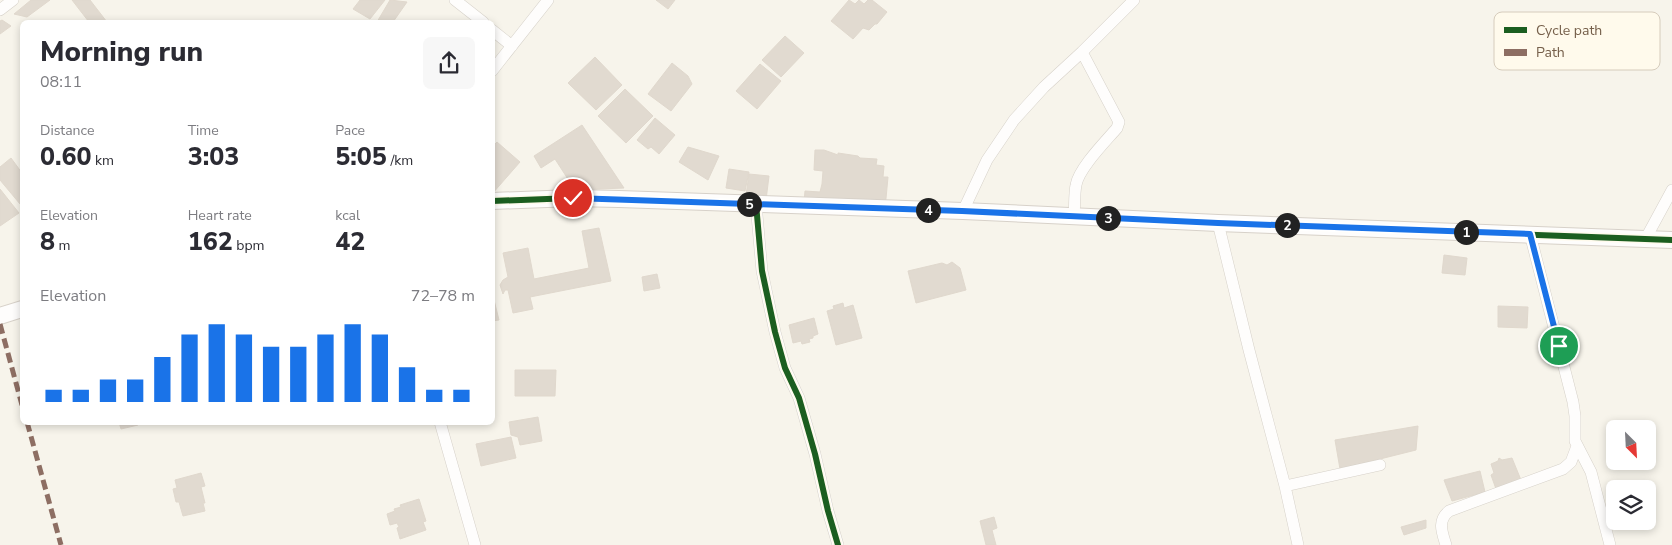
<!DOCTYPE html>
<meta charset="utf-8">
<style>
:root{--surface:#fff;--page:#f7f7f7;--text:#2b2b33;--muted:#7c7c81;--accent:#1a73e8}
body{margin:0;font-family:"Nunito Sans",sans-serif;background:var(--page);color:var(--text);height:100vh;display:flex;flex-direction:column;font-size:19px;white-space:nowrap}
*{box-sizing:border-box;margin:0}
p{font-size:16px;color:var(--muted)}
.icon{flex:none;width:28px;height:28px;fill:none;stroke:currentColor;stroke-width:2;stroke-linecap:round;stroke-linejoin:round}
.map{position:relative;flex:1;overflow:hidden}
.panel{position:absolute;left:20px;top:20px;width:475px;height:405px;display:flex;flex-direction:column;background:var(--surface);border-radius:8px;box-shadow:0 2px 8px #0003}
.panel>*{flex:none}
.needle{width:32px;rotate:156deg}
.controls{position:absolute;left:1606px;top:420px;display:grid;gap:10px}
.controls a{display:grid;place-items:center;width:50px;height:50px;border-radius:8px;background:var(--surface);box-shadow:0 2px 8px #0003;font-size:25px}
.pin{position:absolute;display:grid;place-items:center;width:42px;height:42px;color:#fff;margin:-21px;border:2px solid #fff;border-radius:50%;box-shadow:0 1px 5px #0007}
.km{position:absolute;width:25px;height:25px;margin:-12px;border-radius:50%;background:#222;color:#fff;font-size:14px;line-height:25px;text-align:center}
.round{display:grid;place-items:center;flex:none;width:52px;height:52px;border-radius:8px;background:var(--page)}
.overview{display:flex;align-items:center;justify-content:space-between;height:85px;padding:0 20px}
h1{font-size:28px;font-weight:800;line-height:38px}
.stats{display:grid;grid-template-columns:repeat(3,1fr);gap:8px;height:85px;padding:5px 20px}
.stats div{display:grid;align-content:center}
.stats b{font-size:25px;font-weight:800}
.stats small{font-size:14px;font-weight:400}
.stats p{font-size:14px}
.chart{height:140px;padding:10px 20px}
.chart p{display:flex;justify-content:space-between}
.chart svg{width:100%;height:90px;margin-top:5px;stroke:var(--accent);stroke-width:6}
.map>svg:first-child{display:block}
</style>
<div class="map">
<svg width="1672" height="545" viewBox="0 0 1672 545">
<rect width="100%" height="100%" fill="#f7f4eb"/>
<!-- building -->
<path fill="#e1dad0" stroke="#e0d8cd" d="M31 0H50L27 17 14 14Z
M72 0H90L107 22H89Z
M360 0H385L370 19 353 9Z
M390 0 407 2 393 22H377Z
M656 0H675L668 9Z
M849 0 855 4 859 0 864 4 868 0H872L887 12 877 24H875L869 30 863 28 853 39 831 21Z
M2 20 11 26 0 34V21Z
M785 36 804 53 781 77 762 60Z
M595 57 622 85 596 110 568 83Z
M672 63 688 76 692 84 671 111 648 94Z
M760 64 781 81 757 109 736 91Z
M625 89 653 116 626 143 598 116Z
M655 118 675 135 659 154 651 147 648 149 637 140Z
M582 125 624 188 575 190 555 159 541 168 534 156Z
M497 142 520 162 492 194V147Z
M688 147 719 156 708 180 679 162Z
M815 150H824L838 155V153L858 156 860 158 877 159 876 165 884 166 883 177H888L885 209 804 202 805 191 820 192 822 184 823 171 814 170Z
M11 158 22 173V202L20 204 0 180V167Z
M729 169 749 172 745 191 726 188Z
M749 174 769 176 766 200 746 195Z
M0 189 19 213 0 226Z
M599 228 611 281 530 297 533 309 513 313 508 290H505L503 294 500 285 503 280 508 277 503 253 528 248 534 279 589 268 582 231Z
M1444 255 1467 258 1465 275 1442 273Z
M952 262 960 268 966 290 916 303 908 271 942 263 947 265Z
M657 274 660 288 644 291 642 277Z
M492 292 499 320 492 321Z
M843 303 844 308 853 305 862 338 836 345 827 311 834 309 833 306Z
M1498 306 1528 307 1527 328 1498 327Z
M814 318 818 334 813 336V338L809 339 810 342 802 344 801 341 793 343 789 325Z
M515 370H556L555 396H515Z
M538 417 542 441 520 445 518 437 511 435 509 422Z
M119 422H138V425L121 429Z
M1418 426 1416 450 1340 469 1335 440Z
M511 437 516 458 481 466 476 444Z
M1499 458 1502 460 1512 458 1521 480 1496 489 1491 475 1494 473 1491 464 1498 461Z
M1480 471 1485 492 1452 501 1444 480Z
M201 473 205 486 201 487 205 503H203L205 511 183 516 179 502H176L173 489 177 488 175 480Z
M419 499 426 521 423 522 426 530 400 539 397 528 399 527 397 523 390 525 387 514 395 511 394 509 401 507 400 505Z
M994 517 997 528 992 530 996 545H986L980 521Z
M1426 520V528L1404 535 1401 527Z"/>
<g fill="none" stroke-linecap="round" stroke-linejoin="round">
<!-- street casing -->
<g stroke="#d6d1c9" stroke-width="12">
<path id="street" d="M455 0 483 22
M0 10 13 0
M492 30 512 46
M492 71 548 0
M756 204 762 271 775 332 785 368 799 398 815 454 828 511 838 545
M963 211 987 160 1014 120 1044 87 1082 52 1134 0
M1074 217C1075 206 1074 195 1076 185 1079 168 1106 141 1117 128L1119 122 1082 52
M1218 223 1249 350 1285 486 1298 545
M1530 234 1573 402 1575 416V441L1591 472 1610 545
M1646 238 1672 190
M440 422 475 545
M1285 486 1380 465
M1446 545C1442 532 1437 521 1449 511L1563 469 1571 462 1577 446"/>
</g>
<!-- secondary casing -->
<g stroke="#d7d1c9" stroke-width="18">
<path id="secondary" d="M492 201 573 198 619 199 963 211 1218 223 1672 240
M0 316 22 309"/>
</g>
<!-- street -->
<use href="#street" stroke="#fefdfc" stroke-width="11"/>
<!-- secondary -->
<use href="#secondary" stroke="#fefdfc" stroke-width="16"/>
<!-- quiet -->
<path stroke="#8d6e63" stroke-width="5" stroke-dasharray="10 5" stroke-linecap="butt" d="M0 324 22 405
M27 422 61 545"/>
<!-- cycleway casing -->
<g stroke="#fffaec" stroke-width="9">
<path id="cycleway" d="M492 201 573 198 619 199 963 211 1218 223 1672 240
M756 204 762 271 775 332 785 368 799 398 815 454 828 511 838 545"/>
</g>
<!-- cycleway -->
<use href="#cycleway" stroke="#1b5e20" stroke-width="6"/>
</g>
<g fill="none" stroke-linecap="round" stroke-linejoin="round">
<!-- route casing -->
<g stroke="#fff" stroke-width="10">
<path id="route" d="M573 198 962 211 1218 223 1530 234 1559 346"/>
</g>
<!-- route -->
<use href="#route" stroke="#1a73e8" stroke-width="6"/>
</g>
<!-- legend -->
<rect x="1494" y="12" width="166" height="58" rx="8" fill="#fffaec" stroke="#d6ccbc" stroke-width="1"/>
<rect x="1504" y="27" width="23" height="6" fill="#1b5e20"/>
<rect x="1504" y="49" width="23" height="7" fill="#8d6e63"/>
<g font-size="14" fill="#76604b">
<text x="1536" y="35">Cycle path</text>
<text x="1536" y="57">Path</text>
</g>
</svg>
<div class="controls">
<a><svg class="needle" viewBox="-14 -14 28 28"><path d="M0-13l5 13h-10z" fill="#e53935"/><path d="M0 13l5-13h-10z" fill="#7c7c81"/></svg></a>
<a><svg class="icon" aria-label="layers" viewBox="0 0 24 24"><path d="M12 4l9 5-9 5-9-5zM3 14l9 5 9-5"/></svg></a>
</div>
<div class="pin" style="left:1559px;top:346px;background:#1e9e55"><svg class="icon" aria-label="arrive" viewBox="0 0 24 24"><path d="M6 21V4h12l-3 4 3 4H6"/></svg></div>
<div class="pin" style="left:573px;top:198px;background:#d93025"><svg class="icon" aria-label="check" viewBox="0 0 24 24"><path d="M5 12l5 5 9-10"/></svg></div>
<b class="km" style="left:1466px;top:232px">1</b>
<b class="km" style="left:1287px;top:225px">2</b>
<b class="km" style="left:1108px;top:218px">3</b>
<b class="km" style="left:928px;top:210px">4</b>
<b class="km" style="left:749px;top:204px">5</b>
<section class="panel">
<div class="overview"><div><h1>Morning run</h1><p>08:11</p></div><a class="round"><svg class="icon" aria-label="share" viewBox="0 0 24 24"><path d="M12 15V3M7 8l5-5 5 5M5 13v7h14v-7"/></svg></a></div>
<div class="stats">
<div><p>Distance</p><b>0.60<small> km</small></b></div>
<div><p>Time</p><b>3:03</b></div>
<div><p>Pace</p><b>5:05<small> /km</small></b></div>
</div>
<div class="stats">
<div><p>Elevation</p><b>8<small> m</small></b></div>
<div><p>Heart rate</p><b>162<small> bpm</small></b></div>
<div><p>kcal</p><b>42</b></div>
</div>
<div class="chart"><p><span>Elevation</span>72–78 m</p>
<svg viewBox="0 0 160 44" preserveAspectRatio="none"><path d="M5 44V38M15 44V38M25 44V33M35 44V33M45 44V22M55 44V11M65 44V6M75 44V11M85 44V17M95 44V17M105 44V11M115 44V6M125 44V11M135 44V27M145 44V38M155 44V38"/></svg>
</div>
</section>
</div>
